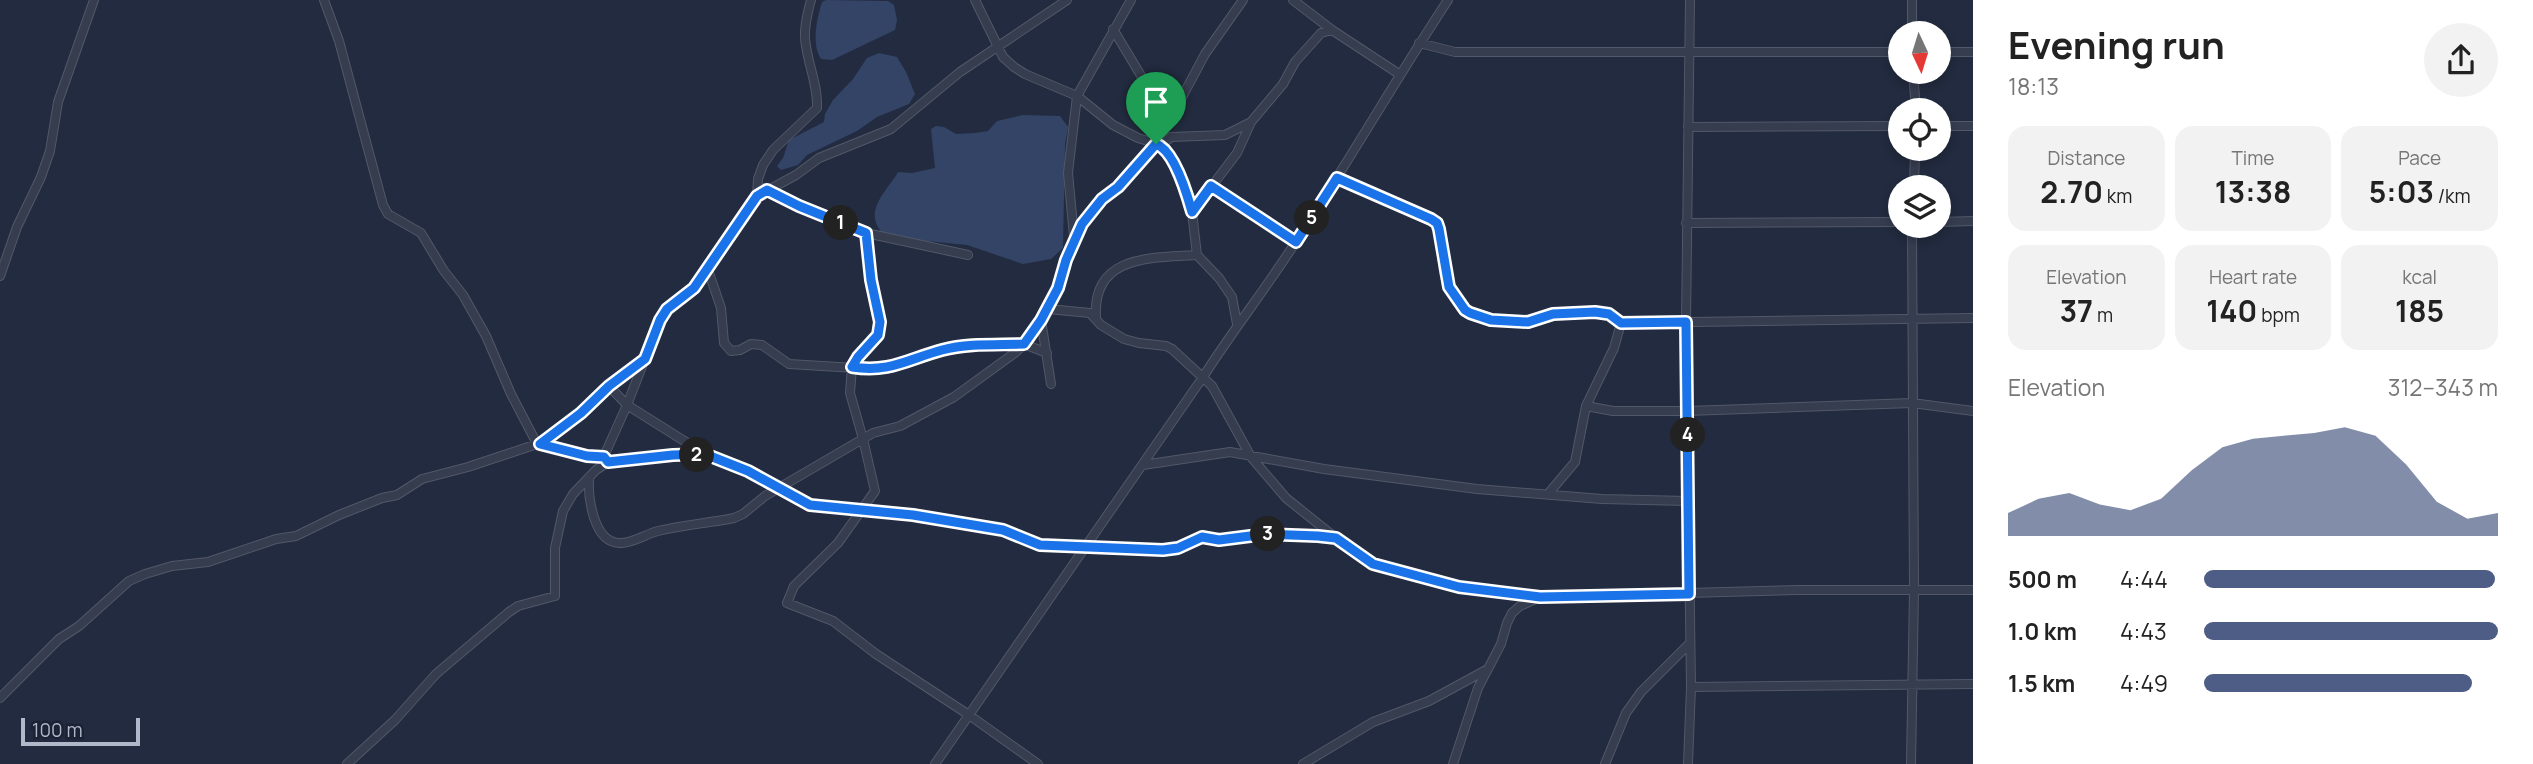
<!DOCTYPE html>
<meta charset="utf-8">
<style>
:root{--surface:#fff;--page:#f2f2f2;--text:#222;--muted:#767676;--accent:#4d5d85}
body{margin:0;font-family:Manrope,sans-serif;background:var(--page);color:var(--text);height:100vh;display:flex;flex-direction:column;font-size:26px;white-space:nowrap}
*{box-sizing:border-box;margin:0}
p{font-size:23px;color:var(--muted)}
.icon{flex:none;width:38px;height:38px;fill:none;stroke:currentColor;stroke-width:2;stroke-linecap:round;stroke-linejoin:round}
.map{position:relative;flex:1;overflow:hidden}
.sheet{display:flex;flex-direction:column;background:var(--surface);width:560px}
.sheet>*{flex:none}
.needle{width:46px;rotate:176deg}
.controls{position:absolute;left:1888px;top:21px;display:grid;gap:14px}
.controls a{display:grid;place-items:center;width:63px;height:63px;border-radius:50%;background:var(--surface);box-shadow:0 4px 10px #0003;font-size:35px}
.scale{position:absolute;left:21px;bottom:18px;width:119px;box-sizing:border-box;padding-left:7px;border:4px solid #b1b8ca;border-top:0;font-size:19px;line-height:24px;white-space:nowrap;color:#b1b8ca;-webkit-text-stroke:5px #1b2233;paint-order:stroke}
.pin{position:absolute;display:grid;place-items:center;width:60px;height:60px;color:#fff;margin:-72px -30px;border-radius:50% 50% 50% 0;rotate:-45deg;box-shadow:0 0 7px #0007}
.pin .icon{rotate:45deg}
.km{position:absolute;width:35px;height:35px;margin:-18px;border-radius:50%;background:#222;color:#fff;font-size:19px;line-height:35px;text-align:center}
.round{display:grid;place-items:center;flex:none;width:74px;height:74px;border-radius:37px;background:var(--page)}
.summary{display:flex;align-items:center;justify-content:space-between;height:119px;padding:0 35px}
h1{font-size:38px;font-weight:700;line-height:52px}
.metrics{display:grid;grid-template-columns:repeat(3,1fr);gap:10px;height:119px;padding:7px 35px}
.metrics div{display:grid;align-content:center;border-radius:18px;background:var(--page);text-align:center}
.metrics b{font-size:30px;font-weight:700}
.metrics small{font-size:19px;font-weight:400}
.metrics p{font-size:19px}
.chart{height:196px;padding:14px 35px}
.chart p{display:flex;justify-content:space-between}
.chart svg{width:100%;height:126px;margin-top:7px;fill:var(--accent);opacity:.7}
ul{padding:0 35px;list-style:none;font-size:23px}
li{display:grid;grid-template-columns:112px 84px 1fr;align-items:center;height:52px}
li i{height:18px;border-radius:9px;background:var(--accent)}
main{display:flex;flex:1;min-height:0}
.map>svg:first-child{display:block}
</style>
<main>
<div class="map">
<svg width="1973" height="764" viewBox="0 0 1973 764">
<rect width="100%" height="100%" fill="#222b3f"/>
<!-- water -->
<path fill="#344467" d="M826 0 888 1 894 5 897 20 895 30 832 60 821 59C811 44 817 18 822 2Z
M879 53 897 57 906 72 915 94 909 104 877 117 857 131 807 155 798 165 781 170 777 166 783 158 789 140 824 122 825 114 833 100 853 79 867 58Z
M1023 115 1060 116 1068 127 1065 144 1063 248 1051 259 1023 264 967 245 886 237C860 212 886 193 898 172L912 173 935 168 931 129 936 126 944 127 956 134 975 133 988 131 997 121Z"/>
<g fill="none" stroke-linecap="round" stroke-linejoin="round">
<!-- minor casing -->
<g stroke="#515869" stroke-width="10">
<path id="minor" d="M324 0 339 41 383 205 388 214 421 233 444 271 463 295 486 336 511 394 535 440 540 444 550 437 645 359
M975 0 1003 57 1014 67 1025 74 1077 96 1113 125 1138 138 1161 145 1170 157 1192 212 1197 255 1219 278 1232 297 1237 324
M1293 0 1332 30 1399 74
M1113 29 1143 79 1162 101 1168 117
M1912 33V0
M1419 43 1455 52H1900
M1939 52H1973
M1913 72 1916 110
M1939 126H1973
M1688 127 1900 126
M1152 143 1180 101 1205 54 1243 0
M1161 145 1171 137 1225 135 1251 122
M1337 178 1437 223C1445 243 1439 268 1449 287 1463 316 1482 320 1511 321 1518 321 1526 323 1533 321 1558 313 1600 302 1621 323L1973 318
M1211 186 1296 242
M1914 187 1915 149
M763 188 799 206 866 233 968 255
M757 196 796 175 819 158 891 129 960 72 1067 0
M1192 212 1237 153 1251 122 1283 84 1295 62 1321 33 1332 30
M1939 222 1973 221
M1686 223 1900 222
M866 233 871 280 881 322 878 335 852 367 850 393 863 439 875 491 838 543 794 586 787 603 833 621 876 654 969 715 1038 764
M1074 236 1068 173 1077 96 1131 0
M707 267 721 308 724 343 731 351 740 350 751 344 762 345 789 364 872 369 908 363 941 351 965 346 1024 344 1047 353
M0 276 17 227 41 177 50 151 58 102 94 0
M1048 309 1090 313 1101 325 1124 339 1139 343 1166 346 1172 349 1212 386 1251 457 1286 498 1357 555 1386 568 1459 587 1540 597 1797 590H1973
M1096 317C1092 254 1153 258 1197 255
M1041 320 1051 384
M609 386 627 405 705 454
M1586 406 1613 411H1688L1912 403 1973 411
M604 456 627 405 660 320 667 309 694 288 707 267 731 237 757 196 758 179 763 165 773 150 817 108C818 86 809 67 806 46 803 31 807 15 811 0
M1143 465 1230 452 1324 469 1477 489 1602 499 1687 501
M589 477C588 497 593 545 622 543 635 542 646 534 658 531 683 525 709 523 734 518L743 514 765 496 873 433 900 426 954 397 1016 352 1024 344 1048 309 1082 224 1094 207 1118 187 1156 144
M1548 494 1575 462 1586 406 1614 348 1621 323
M1691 687 1973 684
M0 698 59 639 79 626 129 581 145 574 172 566 208 562 276 539 296 536 339 515 382 498 397 495 422 479 468 467 537 444 587 456H604L608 462
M347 764 395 720 436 674 509 612 518 606 555 596V548L563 511 573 494 596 470 608 462 628 459 705 454 748 471 810 505 913 515 1003 530 1040 545 1052 546 1172 549 1202 537 1219 540 1266 534 1336 539
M935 764 1203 377C1233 330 1267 287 1297 240 1349 161 1396 79 1448 0
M1303 764 1373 722 1429 701 1488 669
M1453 764 1478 688 1501 644 1507 623 1512 613 1520 606 1540 597
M1605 764 1626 713 1641 692 1690 643
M1688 764 1691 687 1686 322 1690 0
M1911 764 1914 591 1912 226"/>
</g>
<!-- minor -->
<use href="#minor" stroke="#363d4f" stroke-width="8"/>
</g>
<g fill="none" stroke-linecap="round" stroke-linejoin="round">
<!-- route casing -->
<g stroke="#fff" stroke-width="14">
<path id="route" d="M1156 144C1174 150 1187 194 1192 212L1211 186 1296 242 1337 178 1431 219 1437 223 1439 229 1449 287 1465 310 1470 313 1491 320 1528 322 1553 314 1595 312 1609 314 1621 323 1686 322 1689 594 1540 597 1459 587 1373 564 1336 538 1318 536 1266 534 1219 540 1202 537 1178 548 1163 550 1040 545 1003 530 913 515 810 505 748 471 705 454 673 455 608 462 604 457 587 456 540 444 581 413 609 386 645 359 660 320 667 309 694 288 757 196 767 190 799 206 866 233 871 280 880 322 878 335 858 357 852 367C890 373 908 359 942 350 969 343 997 345 1024 344L1041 320 1058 288 1066 260 1082 224 1102 199 1118 187Z"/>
</g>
<!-- route -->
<use href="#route" stroke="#1a73e8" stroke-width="9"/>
</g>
</svg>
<div class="controls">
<a><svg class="needle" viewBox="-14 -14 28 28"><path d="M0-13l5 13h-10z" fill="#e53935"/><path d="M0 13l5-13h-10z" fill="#767676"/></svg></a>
<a><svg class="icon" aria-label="locate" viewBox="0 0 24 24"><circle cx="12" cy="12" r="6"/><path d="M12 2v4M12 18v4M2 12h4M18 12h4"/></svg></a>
<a><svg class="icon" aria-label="layers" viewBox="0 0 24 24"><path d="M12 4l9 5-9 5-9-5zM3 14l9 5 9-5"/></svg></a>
</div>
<div class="scale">100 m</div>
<div class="pin" style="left:1156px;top:144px;background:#1e9e55"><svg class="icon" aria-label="arrive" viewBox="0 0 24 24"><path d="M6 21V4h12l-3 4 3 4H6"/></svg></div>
<b class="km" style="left:841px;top:223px">1</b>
<b class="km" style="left:697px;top:455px">2</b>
<b class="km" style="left:1268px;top:534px">3</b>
<b class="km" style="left:1688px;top:435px">4</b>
<b class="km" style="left:1312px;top:218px">5</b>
</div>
<section class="sheet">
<div class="summary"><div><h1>Evening run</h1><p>18:13</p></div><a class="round"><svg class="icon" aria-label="share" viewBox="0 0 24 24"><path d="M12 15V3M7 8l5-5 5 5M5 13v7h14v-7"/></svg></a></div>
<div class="metrics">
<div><p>Distance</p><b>2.70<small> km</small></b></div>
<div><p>Time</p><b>13:38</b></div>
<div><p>Pace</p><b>5:03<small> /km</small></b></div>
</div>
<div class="metrics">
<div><p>Elevation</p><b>37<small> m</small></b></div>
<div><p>Heart rate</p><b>140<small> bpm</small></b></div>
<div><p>kcal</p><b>185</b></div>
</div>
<div class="chart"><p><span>Elevation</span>312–343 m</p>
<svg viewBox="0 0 160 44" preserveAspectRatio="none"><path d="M0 44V36L10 31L20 29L30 33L40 35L50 31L60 21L70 13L80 10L90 9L100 8L110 6L120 9L130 19L140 32L150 38L160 36V44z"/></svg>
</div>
<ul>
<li><b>500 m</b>4:44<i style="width:99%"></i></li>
<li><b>1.0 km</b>4:43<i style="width:100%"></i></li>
<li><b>1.5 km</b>4:49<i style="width:91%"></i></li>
</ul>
</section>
</main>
